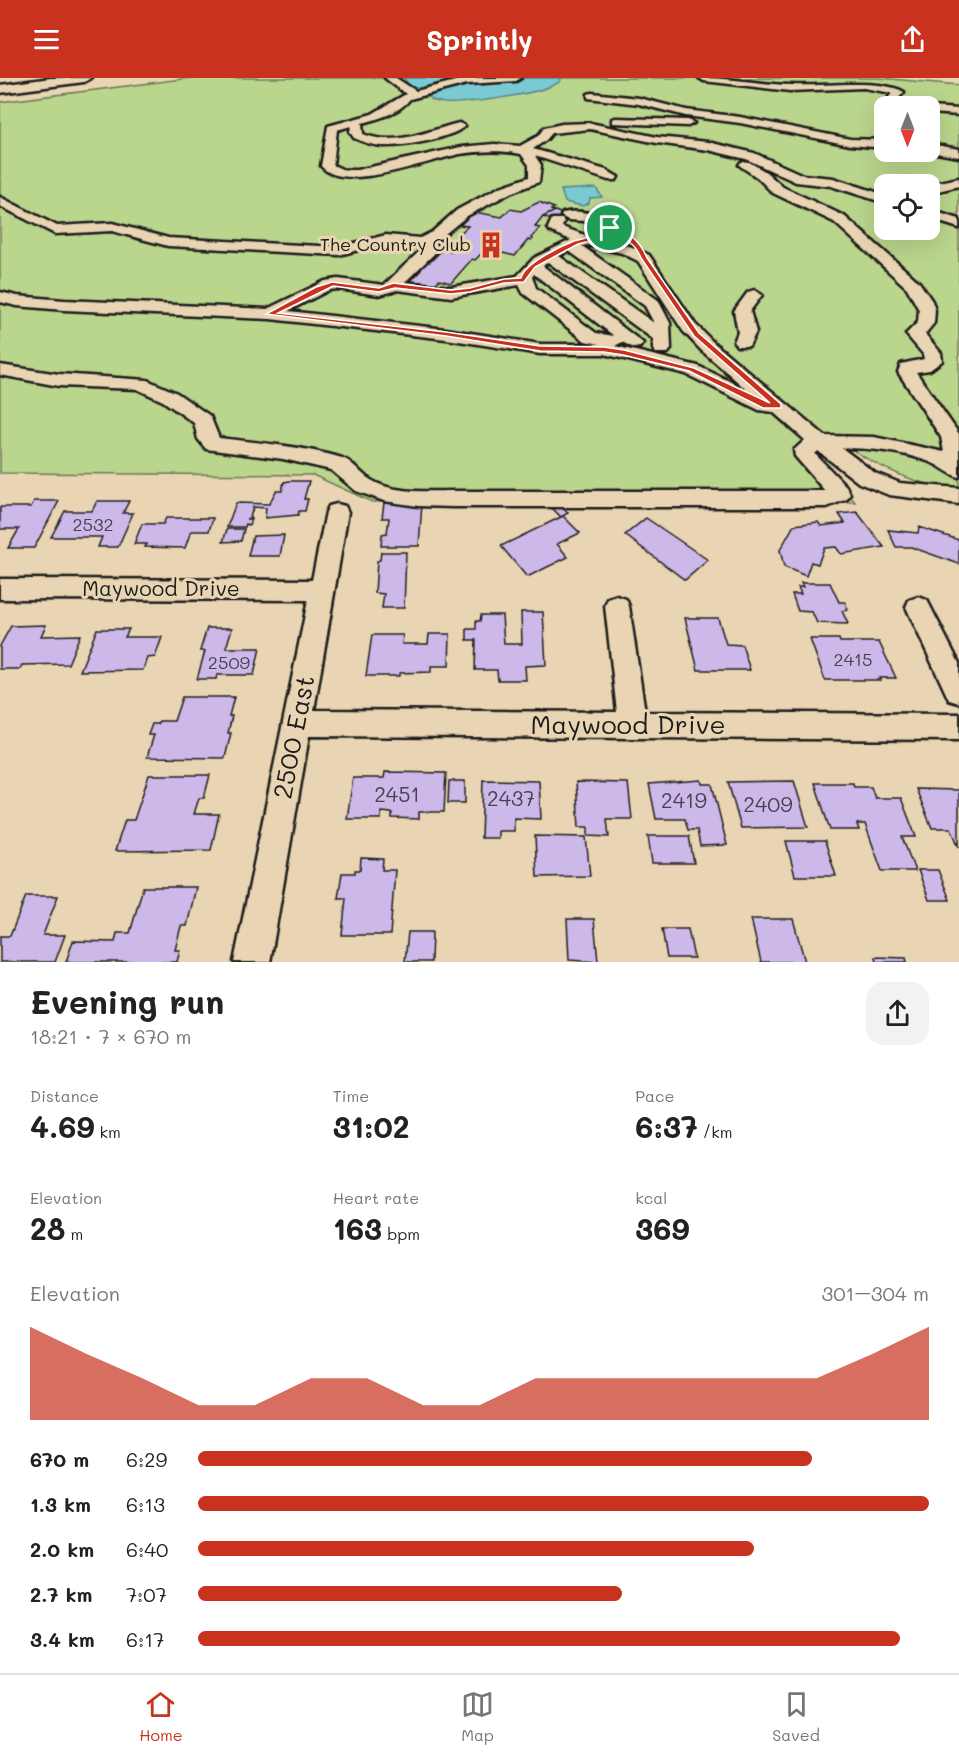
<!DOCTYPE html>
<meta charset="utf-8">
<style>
:root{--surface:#fff;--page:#f2f2f2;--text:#222;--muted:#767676;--line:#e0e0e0;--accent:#c8321e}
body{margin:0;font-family:Mali,sans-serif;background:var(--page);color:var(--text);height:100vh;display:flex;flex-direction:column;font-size:22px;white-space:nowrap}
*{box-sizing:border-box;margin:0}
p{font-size:20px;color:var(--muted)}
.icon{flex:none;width:33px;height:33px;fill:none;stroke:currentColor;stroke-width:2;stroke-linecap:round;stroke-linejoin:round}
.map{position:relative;height:884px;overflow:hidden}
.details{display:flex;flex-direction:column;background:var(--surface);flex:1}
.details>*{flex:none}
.needle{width:39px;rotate:180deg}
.controls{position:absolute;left:874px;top:18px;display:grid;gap:12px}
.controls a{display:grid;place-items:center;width:66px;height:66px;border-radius:12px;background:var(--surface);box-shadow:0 6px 24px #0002;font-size:30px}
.pin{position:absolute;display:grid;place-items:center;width:51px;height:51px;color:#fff;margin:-26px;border:3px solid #fff;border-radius:50%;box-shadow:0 2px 6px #0007}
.round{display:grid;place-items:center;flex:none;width:63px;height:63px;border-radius:18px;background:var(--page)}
.summary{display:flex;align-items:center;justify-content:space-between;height:102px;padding:0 30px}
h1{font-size:33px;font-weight:700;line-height:45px}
.metrics{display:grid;grid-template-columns:repeat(3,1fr);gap:9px;height:102px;padding:6px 30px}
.metrics div{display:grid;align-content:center}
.metrics b{font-size:30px;font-weight:700}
.metrics small{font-size:16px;font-weight:400}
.metrics p{font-size:16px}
.chart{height:168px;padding:12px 30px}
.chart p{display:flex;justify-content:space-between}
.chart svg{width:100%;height:108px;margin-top:6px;fill:var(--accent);opacity:.7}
ul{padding:0 30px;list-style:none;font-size:20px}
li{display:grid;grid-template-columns:96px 72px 1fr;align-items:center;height:45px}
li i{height:15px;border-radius:8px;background:var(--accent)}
header{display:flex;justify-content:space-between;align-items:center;height:78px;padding:0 30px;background:var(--accent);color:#fff;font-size:27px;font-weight:700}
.tab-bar{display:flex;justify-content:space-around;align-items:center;height:84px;border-top:2px solid var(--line);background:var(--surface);font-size:16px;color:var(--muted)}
.tab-bar a{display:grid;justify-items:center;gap:3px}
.tab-bar .current{color:var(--accent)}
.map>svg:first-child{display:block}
</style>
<header><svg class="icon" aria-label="menu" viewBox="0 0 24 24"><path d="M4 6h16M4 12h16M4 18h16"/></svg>Sprintly<svg class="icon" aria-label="share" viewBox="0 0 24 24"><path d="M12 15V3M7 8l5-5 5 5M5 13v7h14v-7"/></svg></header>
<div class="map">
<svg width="959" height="884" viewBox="0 0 959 884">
<rect width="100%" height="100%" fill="#e9d5b3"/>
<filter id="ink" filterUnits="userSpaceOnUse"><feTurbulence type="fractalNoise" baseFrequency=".0167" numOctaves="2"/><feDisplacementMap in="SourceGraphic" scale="12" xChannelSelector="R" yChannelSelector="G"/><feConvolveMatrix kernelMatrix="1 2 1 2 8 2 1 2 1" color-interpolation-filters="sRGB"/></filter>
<g filter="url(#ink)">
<!-- green -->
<path fill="#bad58c" stroke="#6b7854" stroke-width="1.5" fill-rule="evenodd" d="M190 0H879L959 7V411C925 411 875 388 847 368L817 378 855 424H372L313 397 0 395V24ZM885 28H930V74H885ZM885 106H930V152H885Z"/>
<!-- water -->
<path fill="#7acad4" stroke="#54848a" stroke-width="1.5" d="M404 0H494H453L447 2C465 14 505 3 525 0 536 0 548 0 558 0L561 2C550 16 463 26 444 25 437 24 432 23 427 18L428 12 410 9Z
M596 110 602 119 590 120 589 125 583 128 565 124 561 112Z"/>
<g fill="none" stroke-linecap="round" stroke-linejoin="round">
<!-- stream -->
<path stroke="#54848a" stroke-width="2" d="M899 27 959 30"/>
</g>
<!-- building -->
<path fill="#ccb9ea" stroke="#1c1c1c" stroke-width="1.5" d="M539 124 554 130 551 132 555 133 543 139 535 149 540 150 531 160 533 161 531 163 528 162 515 178 486 171 475 182 472 181 451 205 439 202 430 211 408 206 421 192 417 191 426 183 430 184 442 172 451 174 463 162 455 160 468 148 460 147 474 134 502 139 510 131 521 133Z
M555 133 568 138 572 140 562 146 543 139Z
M290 403H309L304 421H308L305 433H299L298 437 265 440 266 430 253 429 250 440 246 441H251L249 447 246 446 245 449H227L236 425 269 426 276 413H282L284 404Z
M34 423H59L34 470H8L19 451H0V429H31Z
M97 423H129L123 435H133L118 469H98L102 459H51L65 433H92Z
M384 425H422L419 468H381L382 456 387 455 389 440H382Z
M557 426 568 435 561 439 551 429Z
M857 434 884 469 841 476 836 469 824 470 818 486 811 484 806 498 784 489 780 472 794 447 818 444 821 448 845 445 839 436Z
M563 438 580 455 557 466 568 479 527 499 501 468Z
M166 440H213L209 453H191L185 470 145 469 147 466H134L142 446H163Z
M646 440 708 482 685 502 625 457Z
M919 449 959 462V486L911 469H896L888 452 918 455Z
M227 451H244L241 463 223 464Z
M284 457 280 478H248L253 458Z
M381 474H406L404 530H382L384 516 375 515 377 483 380 482Z
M801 505H830L839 524H845L848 532 842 533 848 546 817 545 812 534 798 533 792 516H801L798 509H803Z
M521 534H543L546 587 525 588 526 602H498L497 592H475L476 562H467V551H476V543H480L481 537H502L504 566H522Z
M685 540H718L726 566 742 567 750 592H698Z
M46 547 41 558 80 557 68 586 22 587 20 591H0V568L11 548Z
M207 550H232L226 570H260L254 597H217L216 601H197L205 573H200Z
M97 551H129L125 559H162L155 579 147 580 143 592 80 593Z
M429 556H450L449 588H431V594L399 595V598H366L372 557H403L402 566H428Z
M810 561H839L840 564H879L896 600H879L880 602H825Z
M182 619H234L229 638H232L228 655H231L225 680 147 679 154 657H148L152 646H158L159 643H174Z
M385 694 446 695 444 734H419V741L392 740V735L381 734V741H347L353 700H384Z
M149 697H210L204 720H199L194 736H219L211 772 115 773 125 742H134Z
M483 702 539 703 541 741 514 740V753H498V760H481Z
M701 702 702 706H712L727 767 700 768 697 752H688L685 741H656L649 706Z
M449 703H465V725H448Z
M794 703 808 749 741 750 728 704Z
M576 704 628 705 632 741H607L609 759 588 758V749H579Z
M815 705H853L854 709H871L875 720H901L916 759H902L915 793H882L865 746H857L859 752H830Z
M916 711 959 712V769L951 750H932Z
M535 758 586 759 590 798 537 799Z
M648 758H689L694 785H652Z
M786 763H825L836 798H795Z
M361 780 383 781 382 792H395L390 857H342L346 820H338L342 795H355V792H360Z
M918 792H938L950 822H929Z
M143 809H196L187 848H181L175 872H180L177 884H66L73 863 115 864 117 855H130Z
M26 818H58L43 857H65L55 884H0V858H10Z
M567 841H594L598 884 569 882Z
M751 841H793L805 884H761Z
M662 851H688L694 880H667Z
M408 854H432L431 884H405Z
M875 879 906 880 907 884H876Z"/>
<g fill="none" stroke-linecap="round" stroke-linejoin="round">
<!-- minor casing -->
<g stroke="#1c1c1c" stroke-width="5">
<path id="minor" d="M385 0H396L416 13 467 0H521L516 3 467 6 410 21C399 35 379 41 362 45L363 56C395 69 427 53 459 45L465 48C450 61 402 69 382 68 372 67 363 64 354 60L350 54 351 48 337 52 333 87 344 92H357L461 69 494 66 520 68 538 58 544 50 562 46 590 45 657 59 708 64 754 75 803 97 833 100 885 117V125L831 108 796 104 746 81 708 72 657 65 590 51 552 55 546 62 533 71 606 92 618 99 616 102H608L535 78 541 87 539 104 510 115 467 138 435 164 439 170 437 173 405 204 451 209 517 198 534 180 571 162 550 153 548 150 552 141H562L564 144 562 149 588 158 602 151 584 143 568 142 561 138 563 135C584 130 615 140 629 156L622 160 613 156 605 162 632 169 649 177 695 246 713 264 825 358 874 359 944 374 941 359 898 294 901 286 924 281 923 276 906 256 918 244 919 232 907 210 834 144 773 115 758 100 739 87 741 84H749L766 94 783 109 844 138 919 204 932 223 935 232 934 245 925 256 941 275 942 283 930 292 916 294 959 356V399C948 396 941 388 930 384 903 374 871 370 842 370L875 395 900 405 959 410V426L889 417 859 405 818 373 815 376 846 408 850 416 847 421 827 429H453L418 428 384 423 356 413 331 392 283 381 206 371 198 361 194 345 163 323 137 311 59 308 0 297V287L59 296 147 302 177 315 210 338 219 360C260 365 302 368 342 380 354 384 360 396 371 402 393 416 428 413 453 413H825L795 378 794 372 805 362 773 334 759 332 686 296 604 276H540L446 261 270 241 64 232 17 228 0 224V214L17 218 64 222 267 231 325 203 338 201 384 207 424 169 386 165 339 177 168 168 112 153 55 156 0 128V119L57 148 112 145 168 160 339 169 386 157 420 160 432 154 457 132 500 109 529 99V87L521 76C501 72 481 73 460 76 428 82 344 116 321 88L328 48 372 36 406 16ZM587 167 622 175 638 183 683 253 701 272 746 311 698 288 615 268 622 264 634 270 640 269 643 265 543 188 548 184 653 261V271L656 275H668L671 271 670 245 658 222 582 168ZM569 173 645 228 654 245 559 178ZM534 196 614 258 596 255 536 210 532 199ZM519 207 523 215 585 263 600 266H540L446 251 288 233 329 212 338 211 379 217 397 212 451 219Z
M699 0C730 0 760 6 791 7 821 9 880 0 904 14L896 23 898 28H888L886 23 892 15 864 10 790 13 704 3Z
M592 15 639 20 686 32 740 39 850 61 885 62V70L850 67 740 45 686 38 639 26 588 20V16Z
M930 29 959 31V37L930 35Z
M616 40 688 42 694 45 688 48 612 45V41Z
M930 66 959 71V79L930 74Z
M959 100V108L930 115V106Z
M930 132 959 141V150L930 141Z
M754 212 762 217 750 233 756 254 749 268H737L734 264 738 254 734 233 748 214Z
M337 426 345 428 348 434 314 632 617 634 605 528 608 521 617 518 626 521 629 528 645 634 959 636V662L309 658 270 884H234L308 522 0 521V501L312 502 326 434 329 428Z
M918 519 927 522 959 585V625L949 622 906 529 909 522Z"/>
</g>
<!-- highway casing -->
<g stroke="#1c1c1c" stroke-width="5">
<path id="highway" d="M51 0H91L84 4 0 15V7Z"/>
</g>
<!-- minor -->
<use href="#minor" fill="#e9d5b3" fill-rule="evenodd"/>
<!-- highway -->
<use href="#highway" fill="#e9d5b3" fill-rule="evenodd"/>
</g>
</g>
<!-- route -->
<path fill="#c8321e" stroke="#fff" stroke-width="1.5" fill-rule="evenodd" d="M608 149C626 150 641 164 647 180L699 255 781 326V330H763L689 293 623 277 604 274 540 273 446 258 266 236 316 209 332 204 379 210 393 205 451 212 470 210 504 201 521 200C524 186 561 168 574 163 588 159 598 159 608 149ZM611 153C625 160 635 165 641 180L694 258 770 325 694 290 624 272 604 269 540 268 446 254 278 235 333 208 379 214 395 210 451 216 470 214 504 205 524 204 535 189 578 166 605 159Z"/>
<!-- icons -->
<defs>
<g id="building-bare" transform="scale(2.07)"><path d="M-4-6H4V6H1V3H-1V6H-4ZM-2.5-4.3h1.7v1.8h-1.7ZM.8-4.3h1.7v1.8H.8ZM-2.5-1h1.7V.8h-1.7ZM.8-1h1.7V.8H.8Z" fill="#c8321e" stroke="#e9d5b3" stroke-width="2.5" paint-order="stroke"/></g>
</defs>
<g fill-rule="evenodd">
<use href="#building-bare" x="491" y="167"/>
</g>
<g text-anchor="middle" stroke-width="6" stroke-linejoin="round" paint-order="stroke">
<!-- far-poi labels -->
<g font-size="18" fill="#1c1c1c" stroke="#e9d5b3" text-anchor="end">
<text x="471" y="173">The Country Club</text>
</g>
<!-- number labels -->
<g font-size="18" fill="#484350">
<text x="93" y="453">2532</text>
<text x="853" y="588">2415</text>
<text x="229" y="591">2509</text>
</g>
<!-- street labels -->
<g font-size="21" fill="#1c1c1c" stroke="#e9d5b3">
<text x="161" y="518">Maywood Drive</text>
</g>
<!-- near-number labels -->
<g font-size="21" fill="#484350">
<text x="397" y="724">2451</text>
<text x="511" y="728">2437</text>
<text x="684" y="730">2419</text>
<text x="768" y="734">2409</text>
</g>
<!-- near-street labels -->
<g font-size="26" fill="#1c1c1c" stroke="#e9d5b3">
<text x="628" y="656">Maywood Drive</text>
<text transform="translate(294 659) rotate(-79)" y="9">2500 East</text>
</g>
</g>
</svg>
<div class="controls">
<a><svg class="needle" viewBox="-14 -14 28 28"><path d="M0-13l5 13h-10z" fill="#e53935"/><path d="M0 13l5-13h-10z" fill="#767676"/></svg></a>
<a><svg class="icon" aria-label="locate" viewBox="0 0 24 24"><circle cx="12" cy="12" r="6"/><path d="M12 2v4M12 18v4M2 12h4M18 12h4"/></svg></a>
</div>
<div class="pin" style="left:610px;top:150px;background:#1e9e55"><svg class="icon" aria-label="arrive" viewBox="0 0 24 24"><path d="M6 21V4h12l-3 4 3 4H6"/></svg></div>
</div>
<section class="details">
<div class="summary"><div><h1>Evening run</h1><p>18:21 · 7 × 670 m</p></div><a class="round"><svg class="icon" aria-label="share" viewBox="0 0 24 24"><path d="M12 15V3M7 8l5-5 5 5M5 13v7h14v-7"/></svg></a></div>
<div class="metrics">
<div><p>Distance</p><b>4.69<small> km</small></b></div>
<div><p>Time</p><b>31:02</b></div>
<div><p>Pace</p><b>6:37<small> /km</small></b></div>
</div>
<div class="metrics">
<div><p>Elevation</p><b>28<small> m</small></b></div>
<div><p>Heart rate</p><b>163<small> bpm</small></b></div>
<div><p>kcal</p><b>369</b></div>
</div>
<div class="chart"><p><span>Elevation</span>301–304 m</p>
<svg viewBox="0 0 160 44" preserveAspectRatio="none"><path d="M0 44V6L10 17L20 27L30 38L40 38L50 27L60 27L70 38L80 38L90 27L100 27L110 27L120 27L130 27L140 27L150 17L160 6V44z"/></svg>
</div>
<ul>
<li><b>670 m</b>6:29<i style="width:84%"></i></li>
<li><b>1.3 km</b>6:13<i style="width:100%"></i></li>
<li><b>2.0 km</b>6:40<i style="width:76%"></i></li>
<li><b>2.7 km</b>7:07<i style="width:58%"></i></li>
<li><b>3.4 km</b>6:17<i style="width:96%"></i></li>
</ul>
</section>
<nav class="tab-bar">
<a class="current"><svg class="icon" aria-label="home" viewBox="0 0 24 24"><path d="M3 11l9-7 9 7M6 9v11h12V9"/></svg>Home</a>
<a><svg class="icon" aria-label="map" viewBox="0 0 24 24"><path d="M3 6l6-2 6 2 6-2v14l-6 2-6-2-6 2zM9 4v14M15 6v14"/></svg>Map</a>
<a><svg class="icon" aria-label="saved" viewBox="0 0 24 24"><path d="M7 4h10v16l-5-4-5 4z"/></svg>Saved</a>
</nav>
